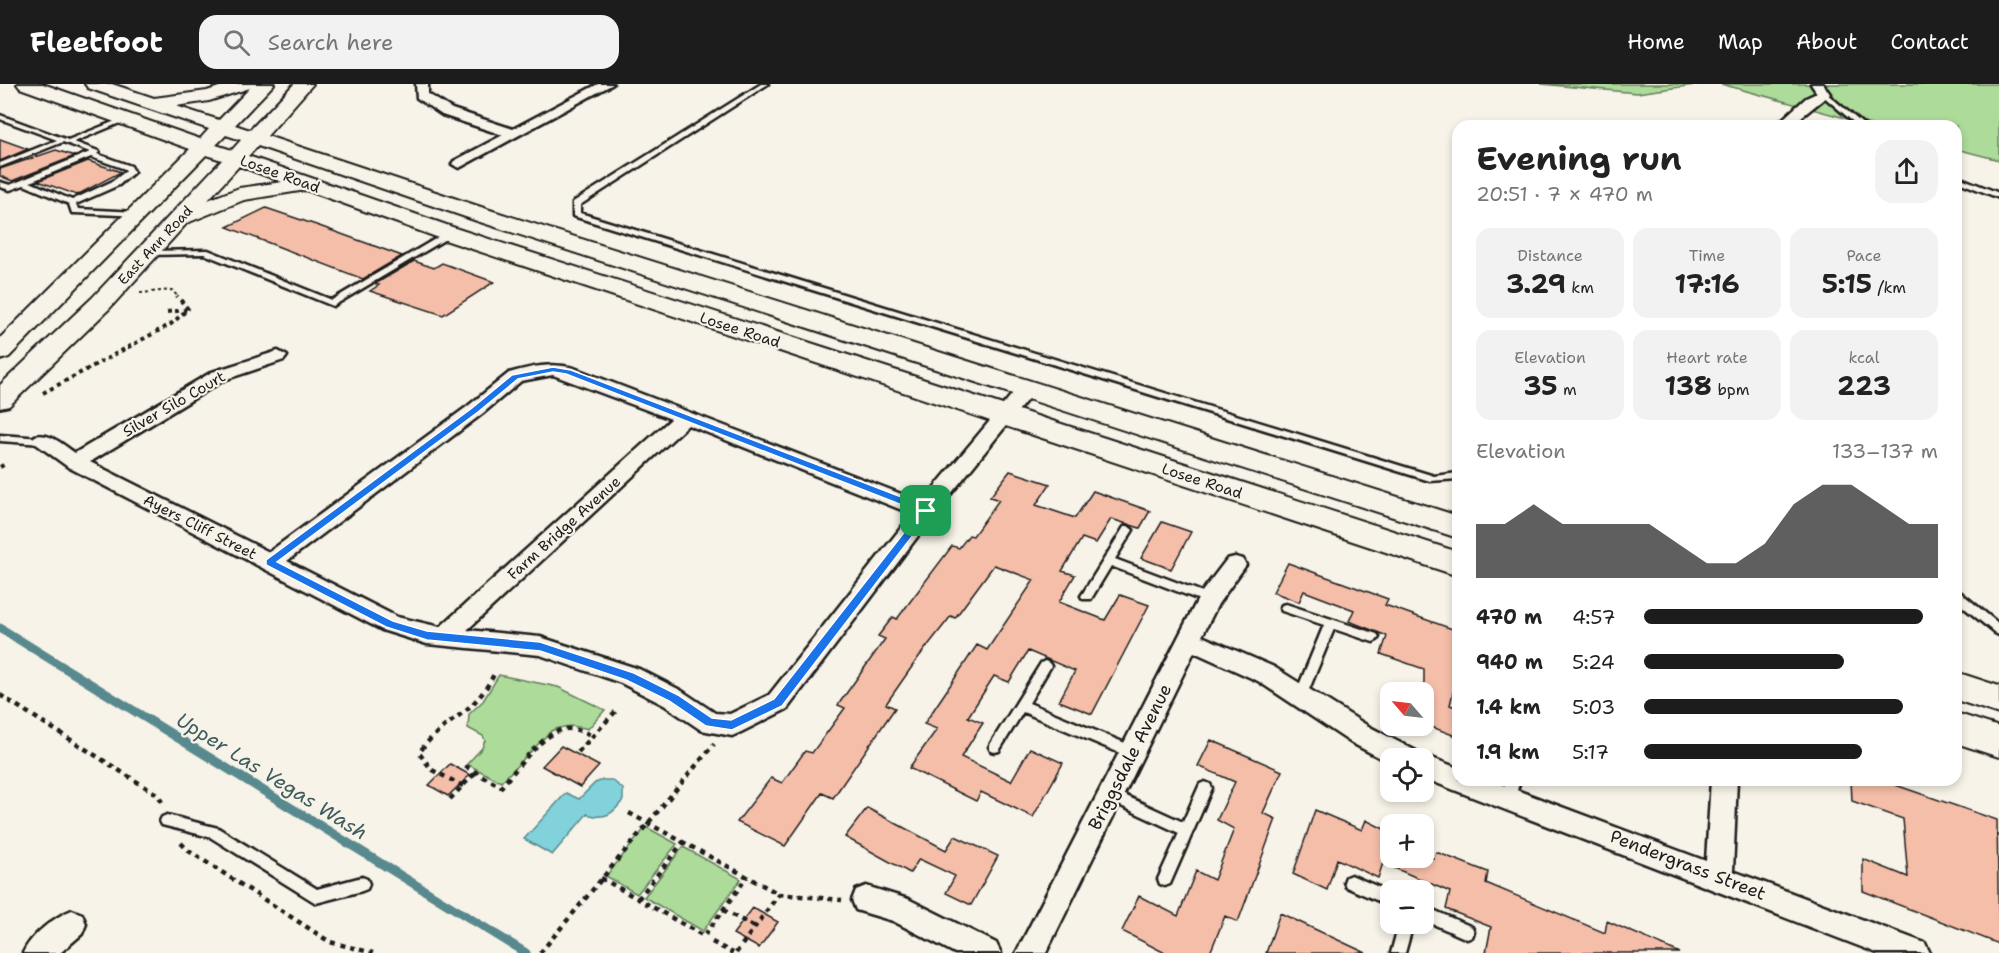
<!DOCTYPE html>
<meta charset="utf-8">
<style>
:root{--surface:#fff;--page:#f2f2f2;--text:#222;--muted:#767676;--accent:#1c1c1c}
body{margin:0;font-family:"Shantell Sans",sans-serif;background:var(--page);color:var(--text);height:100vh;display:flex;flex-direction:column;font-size:22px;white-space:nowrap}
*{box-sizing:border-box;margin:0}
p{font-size:20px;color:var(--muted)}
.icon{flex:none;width:33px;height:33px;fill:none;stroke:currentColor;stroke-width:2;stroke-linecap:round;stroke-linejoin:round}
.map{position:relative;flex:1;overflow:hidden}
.side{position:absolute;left:1452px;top:36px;width:510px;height:666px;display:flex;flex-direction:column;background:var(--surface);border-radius:18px;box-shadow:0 3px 9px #0003}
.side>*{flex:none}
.needle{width:39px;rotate:298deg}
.tools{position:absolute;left:1380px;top:598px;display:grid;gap:12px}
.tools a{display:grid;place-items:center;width:54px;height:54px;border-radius:12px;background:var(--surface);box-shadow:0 3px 9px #0003;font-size:30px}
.pin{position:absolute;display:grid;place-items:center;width:51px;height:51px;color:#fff;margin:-26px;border-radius:12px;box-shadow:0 3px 9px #0006}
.round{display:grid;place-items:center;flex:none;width:63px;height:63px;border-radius:18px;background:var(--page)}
.headline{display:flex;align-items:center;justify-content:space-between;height:102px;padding:0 24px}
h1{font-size:33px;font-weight:700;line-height:45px}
.metrics{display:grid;grid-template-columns:repeat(3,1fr);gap:9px;height:102px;padding:6px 24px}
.metrics div{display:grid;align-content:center;border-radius:15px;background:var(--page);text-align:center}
.metrics b{font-size:26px;font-weight:700}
.metrics small{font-size:16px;font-weight:400}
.metrics p{font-size:16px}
.chart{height:168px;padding:12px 24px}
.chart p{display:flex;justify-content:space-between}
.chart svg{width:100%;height:108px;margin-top:6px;fill:var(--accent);opacity:.7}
ul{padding:0 24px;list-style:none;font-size:20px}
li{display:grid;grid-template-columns:96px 72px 1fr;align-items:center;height:45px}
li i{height:15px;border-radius:8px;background:var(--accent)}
header{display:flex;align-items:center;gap:36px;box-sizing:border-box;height:84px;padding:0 30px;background:var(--accent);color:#fff}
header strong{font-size:28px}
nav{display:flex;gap:33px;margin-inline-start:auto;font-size:21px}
.search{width:420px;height:54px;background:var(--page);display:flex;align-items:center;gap:15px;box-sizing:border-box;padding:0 21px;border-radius:18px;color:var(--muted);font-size:22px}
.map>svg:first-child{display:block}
</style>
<header>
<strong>Fleetfoot</strong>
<div class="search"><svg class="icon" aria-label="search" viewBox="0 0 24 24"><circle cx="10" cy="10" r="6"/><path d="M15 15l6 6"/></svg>Search here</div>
<nav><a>Home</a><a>Map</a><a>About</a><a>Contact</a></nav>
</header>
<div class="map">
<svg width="1999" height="869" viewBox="0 0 1999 869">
<rect width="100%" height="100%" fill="#f7f3e8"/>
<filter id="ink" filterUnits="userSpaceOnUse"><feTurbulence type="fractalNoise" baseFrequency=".0167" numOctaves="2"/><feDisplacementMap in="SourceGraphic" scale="12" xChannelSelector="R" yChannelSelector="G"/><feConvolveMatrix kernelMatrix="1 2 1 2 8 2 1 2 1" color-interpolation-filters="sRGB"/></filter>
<g filter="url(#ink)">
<!-- green -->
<path fill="#addb9a" stroke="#647c5b" stroke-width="1.5" d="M1541 0H1702L1637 9Z
M1721 0H1999V76L1956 65V42H1874Z
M499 591 558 603 605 626 588 645C574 641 565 641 551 647L501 698 467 680 482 664 485 656 483 652 468 644 469 630 483 617Z
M646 743 677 760 637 810 606 792Z
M683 763 741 795 703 847 644 813Z"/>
<!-- water -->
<path fill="#81d2da" stroke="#59898e" stroke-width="1.5" d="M603 696H612L623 705V716C613 730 605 736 587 730L552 771 524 755 566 709 579 715 595 699Z"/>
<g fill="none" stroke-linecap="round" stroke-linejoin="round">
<!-- stream -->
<path stroke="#59898e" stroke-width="9" d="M0 544 526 869"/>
</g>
<!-- building -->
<path fill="#f5bea9" stroke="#1c1c1c" stroke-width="1.5" d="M0 55 28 65 0 77Z
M56 66 75 72 12 97 0 92V85Z
M88 77 121 88 77 111 38 97Z
M266 124 322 143 402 172 363 195 227 143Z
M414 177 434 184 442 179 494 198 443 231 370 207 379 201 375 200Z
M1010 387 1050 400 1036 421 1075 434 1093 407 1150 427 1140 444 1111 435 1096 459 1082 454 1062 487 1075 491 1059 518 1105 536 1120 511 1149 521 1092 630 1059 617 1075 587 1028 567 1009 598 994 592 968 633 983 639 961 673 1011 697 1030 664 1063 679 1033 733 981 708 976 717 909 684 937 645 924 640 951 600 977 561 987 566 1034 496 994 481 955 534 951 532 918 574 886 620 895 624 833 714 822 709 785 762 737 738 771 694 782 699 805 667 812 669 845 624 838 621 885 555 878 552 893 533 897 535 952 462 959 464 969 451 973 452 999 416 990 413Z
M1162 438 1191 448 1171 485 1141 474Z
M1288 479 1388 515 1385 521 1458 547V588L1450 621 1458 624V653L1424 640V585L1381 570 1387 552 1349 537 1354 526 1304 507 1299 518 1273 508Z
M1211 656 1282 687 1263 729 1276 735 1238 838 1225 832 1210 869H1165L1122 847 1139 812 1178 832 1196 787 1214 796 1234 745 1217 736 1235 698 1198 682Z
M561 662 599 682 580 703 542 682Z
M450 680 470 691 448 712 429 701Z
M1851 696H1881L1997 736 1999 860 1863 807V775L1908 793 1903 735 1852 717Z
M867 724 946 766 955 752 998 772 971 821 946 809 955 792 919 775 910 789 845 753Z
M1315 726 1362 746 1366 736 1390 748V774H1434L1436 768 1488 788 1486 799 1605 849 1607 837 1680 869H1486L1491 843 1446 825 1450 808 1383 779 1378 794 1337 775 1327 806 1293 790Z
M753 824 778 838 759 864 733 850Z
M1280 829 1366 869H1266Z"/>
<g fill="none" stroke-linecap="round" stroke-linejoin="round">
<!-- service casing -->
<g stroke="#1c1c1c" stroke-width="5">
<path id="service" d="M761 0H768L580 121V129L1434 392 1458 389V395L1430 397 573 132V118Z
M1822 9H1826L1865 42H1858L1822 11Z
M0 31 68 56 123 34H127V36L74 58 98 67 99 68 97 70 131 82 134 88 119 101 76 120 78 125 137 128H140V132L75 129H72L69 120 24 101 10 106 0 103V98L10 101 90 68 63 58 0 83V79L57 56 0 35ZM91 73 125 85 126 87 113 97 72 116 30 98Z
M1956 92 1999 109V114L1956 97Z
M447 148H450L454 150 333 222 204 170 147 171 143 169 147 167 208 166 332 216Z
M0 351 42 354 47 357 42 360 0 357Z
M1128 442 1133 446 1115 475 1213 512 1215 515 1213 518H1205L1111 482 1091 515H1083L1081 512 1083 509 1124 443Z
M1956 507 1960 508 1999 540V551L1995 549 1956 517Z
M1286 520 1377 550 1379 553 1377 556 1373 558 1334 545 1305 615 1301 616 1297 615 1295 611 1324 541 1282 527 1280 524 1282 521Z
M1045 577 1049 579 1051 582 1029 619 1137 664 1138 668 1137 672 1132 673 1127 672 1023 628 999 667 995 668 991 667 989 663 991 659 1041 579Z
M1506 696H1520L1514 717 1509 719 1504 717 1502 713Z
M1205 698 1210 700 1212 704 1170 800 1165 802 1160 800 1158 795 1179 749 1106 715 1104 711 1106 707 1111 705 1183 738 1200 700Z
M167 731 218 744 317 805 362 793 367 795 369 800 367 805 362 807 316 819 210 753 162 741 160 737 162 733Z
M1351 791 1390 808V822L1346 803 1344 798 1346 793Z
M1424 822 1472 843 1474 848 1472 853 1467 855 1424 836Z
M1399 840H1413L1405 869H1391Z"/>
</g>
<!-- minor casing -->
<g stroke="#1c1c1c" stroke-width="5">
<path id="minor" d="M416 0H428V10L452 25 513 45 598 0H613L459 84 452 80 454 77 503 51 442 31 417 14Z
M1811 0H1823L1830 10 1790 42H1775L1806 14 1817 9Z
M278 267 287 272 284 276 224 296 90 378 269 468 468 322 509 289C531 283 551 278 574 284L922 418 1019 302 1026 300 1035 306 933 432 787 625 741 648 732 652 701 646 664 621 621 599 540 571 427 560 382 546 68 383 32 357 35 352C50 348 63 361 75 369L212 288ZM553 291 671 335 440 543 397 533 287 477 482 330 521 297ZM688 341 912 430 769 611 730 630 715 629 682 607 639 585 540 553 467 546Z
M1235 473 1243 475 1246 481 1218 520 1202 552 1274 583 1368 642 1416 667 1419 673 1424 671 1458 684V696H1490L1706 777 1711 696H1737L1733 787 1925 859 1930 869H1877L1449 704 1424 694V675H1390V679L1350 658 1258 597 1194 568 1046 869H1016L1201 509 1227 475Z
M866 802 908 815 996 859 1001 869H955L893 837 856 826 852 816 856 806Z
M72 826 82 830 86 840 82 850 60 869H23C31 851 54 833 72 826Z"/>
</g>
<!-- secondary casing -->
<g stroke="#1c1c1c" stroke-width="4">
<path id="secondary" d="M17 0H43L200 55 209 45 88 4 85 0H112L154 14 207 7 228 0H274L235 41 250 46 294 0H313L267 52 493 127 1458 432V454L477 137 258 62 248 72 458 145 1458 468V492L442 155 306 106 244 116 187 139 110 224 9 322 0 324V301L92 214 222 76 206 71 9 273 0 276V254L190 65 20 4ZM250 4 219 36 176 22 209 17ZM226 51 241 56 232 66 216 61ZM239 82 282 98 239 104 208 116Z
M1956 588 1999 602V630L1956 616Z
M1956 629 1999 643V673L1956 659Z"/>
</g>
<!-- path-far2 -->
<path stroke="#1c1c1c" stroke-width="2" stroke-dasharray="3 3" stroke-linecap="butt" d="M140 209 172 206 178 213"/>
<!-- path-far1 -->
<path stroke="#1c1c1c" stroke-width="4" stroke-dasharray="4 4" stroke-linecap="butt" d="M167 228 186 226
M43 309 171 240 188 225 177 212
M0 383 7 379"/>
<!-- path -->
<path stroke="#1c1c1c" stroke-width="4.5" stroke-dasharray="5 5" stroke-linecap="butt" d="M0 611 158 711 163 720
M578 668 616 627
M465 682 501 703C515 687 543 648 565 645 575 644 584 648 593 652
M463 702 432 686 419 669C443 634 474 633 495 588
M450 715 476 688
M629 729 779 810 842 816
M181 759 189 767 330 858 373 869
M601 794 704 852 747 793
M638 815 684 757
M723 826 755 843
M712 858 733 869
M540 869 714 660
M736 869 779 810"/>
<!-- service -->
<use href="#service" fill="#f7f3e8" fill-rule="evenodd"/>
<!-- minor -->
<use href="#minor" fill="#f7f3e8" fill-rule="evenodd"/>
<!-- secondary -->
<use href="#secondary" fill="#f7f3e8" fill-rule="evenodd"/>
</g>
</g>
<!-- route -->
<path fill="#1a73e8" stroke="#fff" stroke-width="1.5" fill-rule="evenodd" d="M553 283 571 286 930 424V429L782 622 732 646 706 642 669 617 626 596 540 567 427 556 386 543 266 481V476L472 324 512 291ZM553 288 566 290 920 428 774 615 731 636 712 634 678 611 634 589 540 558 427 547 393 537 277 478 478 328 518 295Z"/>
<g text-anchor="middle" stroke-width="4.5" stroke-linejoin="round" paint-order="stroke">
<!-- far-street labels -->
<g font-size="14" fill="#1c1c1c" stroke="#f7f3e8">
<text transform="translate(155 161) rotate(-47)" y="5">East Ann Road</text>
</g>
<!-- street labels -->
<g font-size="15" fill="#1c1c1c" stroke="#f7f3e8">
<text transform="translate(280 90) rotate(20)" y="5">Losee Road</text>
<text transform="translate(740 246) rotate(18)" y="5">Losee Road</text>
<text transform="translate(174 320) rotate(-30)" y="5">Silver Silo Court</text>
<text transform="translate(1202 397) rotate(18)" y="5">Losee Road</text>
<text transform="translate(200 443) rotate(27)" y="5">Ayers Cliff Street</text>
<text transform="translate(564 444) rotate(-42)" y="5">Farm Bridge Avenue</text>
</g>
<!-- near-street labels -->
<g font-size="18" fill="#1c1c1c" stroke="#f7f3e8">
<text transform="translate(1130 673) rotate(-63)" y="6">Briggsdale Avenue</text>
<text transform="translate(1688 781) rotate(21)" y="6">Pendergrass Street</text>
</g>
<!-- near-water labels -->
<g font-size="20" font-style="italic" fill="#3f5c5e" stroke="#f7f3e8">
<text transform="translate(272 692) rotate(32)" y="7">Upper Las Vegas Wash</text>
</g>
</g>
</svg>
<div class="tools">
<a><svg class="needle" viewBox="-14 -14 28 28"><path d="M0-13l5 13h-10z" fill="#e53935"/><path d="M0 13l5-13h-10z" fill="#767676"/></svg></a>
<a><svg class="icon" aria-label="locate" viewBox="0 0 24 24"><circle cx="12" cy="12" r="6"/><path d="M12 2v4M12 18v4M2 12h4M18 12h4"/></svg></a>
<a>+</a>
<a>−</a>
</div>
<div class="pin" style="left:926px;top:427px;background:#1e9e55"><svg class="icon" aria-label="arrive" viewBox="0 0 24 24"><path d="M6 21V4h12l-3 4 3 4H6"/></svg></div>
<section class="side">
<div class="headline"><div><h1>Evening run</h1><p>20:51 · 7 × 470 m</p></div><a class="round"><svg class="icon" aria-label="share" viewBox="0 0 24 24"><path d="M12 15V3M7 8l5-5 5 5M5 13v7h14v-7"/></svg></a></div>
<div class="metrics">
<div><p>Distance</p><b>3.29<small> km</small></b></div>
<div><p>Time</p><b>17:16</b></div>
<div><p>Pace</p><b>5:15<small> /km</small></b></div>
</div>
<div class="metrics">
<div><p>Elevation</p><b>35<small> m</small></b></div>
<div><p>Heart rate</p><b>138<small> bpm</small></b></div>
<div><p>kcal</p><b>223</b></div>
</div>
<div class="chart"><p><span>Elevation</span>133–137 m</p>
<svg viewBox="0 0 160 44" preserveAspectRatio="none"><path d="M0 44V22L10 22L20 14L30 22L40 22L50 22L60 22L70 30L80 38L90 38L100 30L110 14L120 6L130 6L140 14L150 22L160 22V44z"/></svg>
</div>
<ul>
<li><b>470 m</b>4:57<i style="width:95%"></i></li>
<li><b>940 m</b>5:24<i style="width:68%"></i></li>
<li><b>1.4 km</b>5:03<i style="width:88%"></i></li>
<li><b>1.9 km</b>5:17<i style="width:74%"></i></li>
</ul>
</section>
</div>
